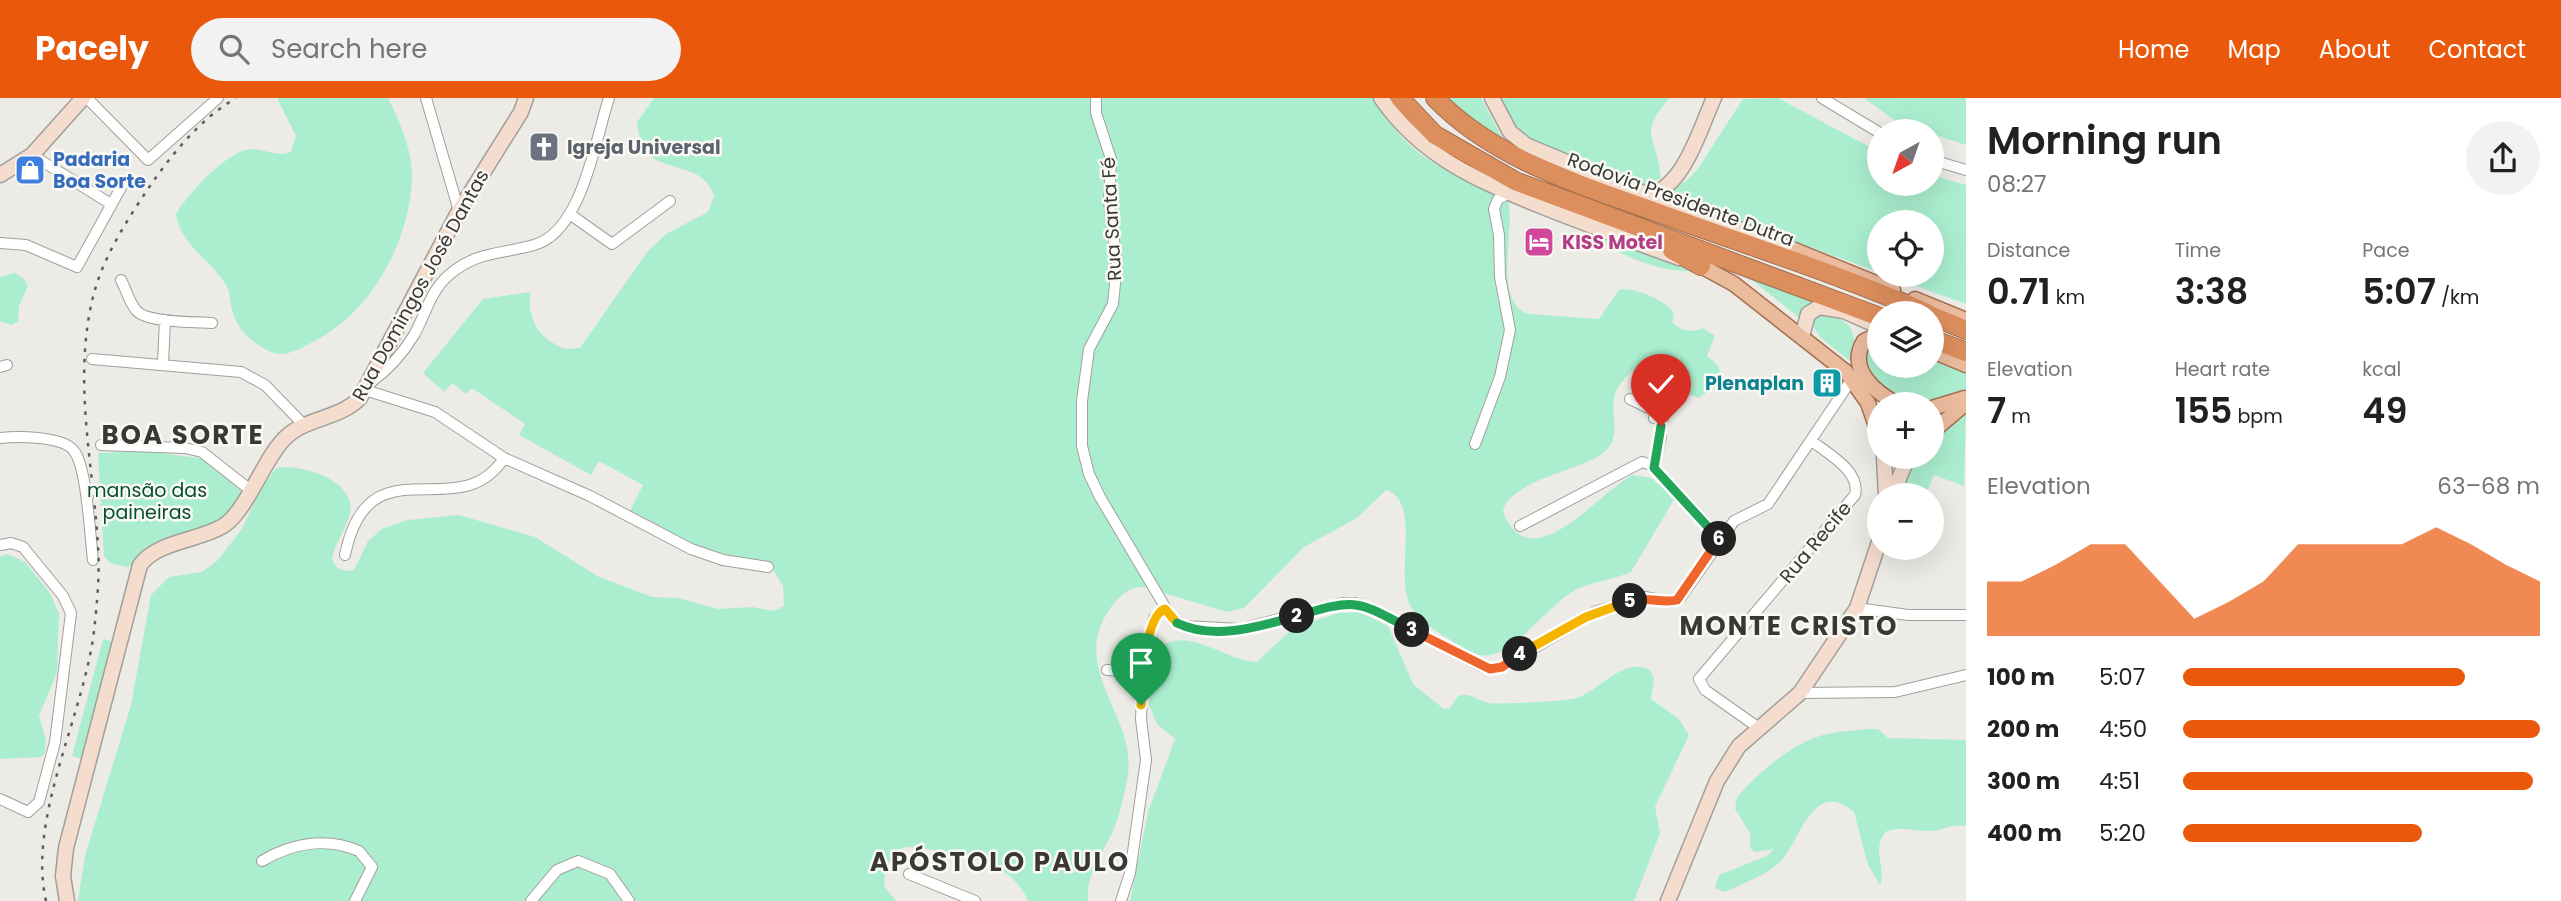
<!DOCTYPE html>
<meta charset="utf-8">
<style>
:root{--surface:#fff;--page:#f2f2f2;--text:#202124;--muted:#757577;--accent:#ea580c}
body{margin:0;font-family:Poppins,sans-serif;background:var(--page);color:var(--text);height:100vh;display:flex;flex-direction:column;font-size:26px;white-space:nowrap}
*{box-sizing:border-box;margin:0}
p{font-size:23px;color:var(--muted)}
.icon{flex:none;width:38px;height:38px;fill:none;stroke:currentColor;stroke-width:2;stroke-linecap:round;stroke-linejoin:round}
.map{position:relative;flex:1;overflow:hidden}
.details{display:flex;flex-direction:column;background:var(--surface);width:595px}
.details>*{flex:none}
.needle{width:46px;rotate:220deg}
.controls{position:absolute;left:1867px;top:21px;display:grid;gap:14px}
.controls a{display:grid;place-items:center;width:77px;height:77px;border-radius:50%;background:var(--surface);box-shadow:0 7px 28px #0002;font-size:35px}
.pin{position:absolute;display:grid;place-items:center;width:60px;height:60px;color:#fff;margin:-72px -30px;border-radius:50% 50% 50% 0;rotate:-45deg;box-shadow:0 0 7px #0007}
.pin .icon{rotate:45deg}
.km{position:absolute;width:35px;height:35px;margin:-18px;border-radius:50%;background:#222;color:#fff;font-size:19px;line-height:35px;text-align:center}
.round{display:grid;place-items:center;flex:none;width:74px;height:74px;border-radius:37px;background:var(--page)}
.headline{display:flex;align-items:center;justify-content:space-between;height:119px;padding:0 21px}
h1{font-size:38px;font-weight:600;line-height:52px}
.metrics{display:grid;grid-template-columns:repeat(3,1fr);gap:10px;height:119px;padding:7px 21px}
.metrics div{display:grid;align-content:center}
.metrics b{font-size:35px;font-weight:600}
.metrics small{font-size:19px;font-weight:400}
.metrics p{font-size:19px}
.chart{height:196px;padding:14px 21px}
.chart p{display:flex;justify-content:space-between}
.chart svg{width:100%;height:126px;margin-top:7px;fill:var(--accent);opacity:.7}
ul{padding:0 21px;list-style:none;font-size:23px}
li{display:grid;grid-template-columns:112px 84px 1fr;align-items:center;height:52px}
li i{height:18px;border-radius:9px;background:var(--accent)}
header{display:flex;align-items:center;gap:42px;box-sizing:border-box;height:98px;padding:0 35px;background:var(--accent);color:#fff}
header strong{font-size:33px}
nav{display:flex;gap:38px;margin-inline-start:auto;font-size:24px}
.search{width:490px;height:63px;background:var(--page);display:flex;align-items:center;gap:18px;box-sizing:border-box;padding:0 24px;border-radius:38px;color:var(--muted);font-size:26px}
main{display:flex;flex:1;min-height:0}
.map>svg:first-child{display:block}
</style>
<header>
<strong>Pacely</strong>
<div class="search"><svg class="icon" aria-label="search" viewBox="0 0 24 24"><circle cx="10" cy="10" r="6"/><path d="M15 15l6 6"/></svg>Search here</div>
<nav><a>Home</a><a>Map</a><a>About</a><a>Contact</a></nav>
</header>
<main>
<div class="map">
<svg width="1966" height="803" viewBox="0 0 1966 803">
<rect width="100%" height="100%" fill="#edebe6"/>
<!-- green -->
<path fill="#abeecf" d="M277 0H388C399 21 414 57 412 81 409 147 369 218 309 246 296 253 283 260 269 253 254 247 237 231 233 215 230 207 231 197 227 189 213 163 180 147 176 116 188 96 229 50 253 51 267 52 277 59 291 54L296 38Z
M654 0H1373C1413 65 1441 69 1507 99 1518 128 1490 204 1529 216L1599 221 1619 192C1633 188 1668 203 1674 216L1672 224C1679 233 1693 235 1703 230L1715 238 1707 258C1711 262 1718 265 1719 271 1722 282 1706 296 1698 300L1636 273 1630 274C1625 281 1617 288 1615 296 1609 318 1624 339 1602 356 1578 373 1508 383 1503 414 1531 485 1600 392 1633 377L1651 380 1675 400 1631 474C1613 482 1593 483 1575 492 1549 507 1518 551 1491 557 1476 560 1464 550 1452 543 1438 534 1419 524 1411 509 1393 476 1423 404 1386 392L1357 420 1304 449 1244 510 1227 514 1144 489C1132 488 1124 494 1116 503 1062 566 1137 616 1128 676 1125 694 1120 716 1113 733 1102 757 1086 776 1088 803H1028C1013 766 972 759 937 753 924 750 912 746 900 751L885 770 884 788 896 803H78L85 758 131 607 151 497 169 479 202 474 217 463 242 431 261 391 276 370C300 365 357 382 350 415 346 431 335 445 332 461 335 470 344 475 354 472L368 443 382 431 407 422 459 417 535 439 597 478 652 499 678 500 718 511 752 509 774 513 784 508 783 488 770 466 699 450 630 413 643 387 599 363 591 377 519 337 525 326 472 290 466 296 452 285 444 294 423 275 483 201 530 194C528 222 537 239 565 251L580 250 647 154 666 136 708 114 714 98C704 63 660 76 641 49L637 24Z
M1443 0H1481L1506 47Z
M1498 0H1670C1636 36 1658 40 1661 80L1643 88 1537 47 1514 31Z
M1778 0 1879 54 1880 86H1932V77L1966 87V206L1886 177H1932V124H1880L1879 174 1661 96 1686 83 1697 72 1743 1Z
M1864 0H1966V47L1932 36V33H1920L1900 26Z
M1584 131 1705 173C1660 177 1619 158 1584 131Z
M1733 167 1814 201 1805 211 1802 222Z
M14 175 23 180 28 188 19 208 18 224 11 227 0 223V179Z
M1816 214C1852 222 1857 229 1854 266L1821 240 1811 225Z
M1879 241 1880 268H1932V262L1966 274V294C1915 312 1912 309 1868 279L1863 254 1871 245Z
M1966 314 1964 388 1934 377 1925 397 1901 391 1916 359H1932V341Z
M143 353 208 361 243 395 230 418 128 469 110 465 104 458 98 355Z
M7 456 25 464 50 495 59 516 57 574 39 618 46 642 45 655 41 659 0 661V459Z
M1360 514 1388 528 1413 586 1444 611 1450 610 1458 598C1472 594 1476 602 1489 605 1497 607 1568 603 1577 600 1600 592 1624 558 1650 572L1654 581 1651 601 1679 621 1689 637 1655 709 1660 735 1634 803H1130L1148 714 1175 641 1157 626 1149 607 1156 554C1182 523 1224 563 1257 564L1293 530 1338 515Z
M103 541 117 545 87 662 72 658Z
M1867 631H1878L1888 640 1966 642V728C1953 725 1945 732 1932 733 1916 734 1904 728 1887 733 1870 750 1887 769 1880 787L1868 767 1854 714C1811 678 1800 747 1778 766 1763 779 1743 785 1725 794L1715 790 1719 777 1767 758 1774 751 1755 754 1750 750V735L1735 711 1737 699C1758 675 1791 646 1823 637 1837 633 1853 633 1867 631Z"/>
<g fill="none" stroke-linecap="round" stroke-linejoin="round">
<!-- street casing -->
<g stroke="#a19f9b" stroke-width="12">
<path id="street" d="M87 0 148 62 218 0
M426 0 459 113
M1096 0V15L1111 61 1109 104 1117 165 1113 206 1089 251 1082 303V348L1089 376 1100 399 1171 519 1184 528 1240 531 1343 505H1355L1373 511 1481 568 1493 571 1502 569 1597 513 1645 499 1670 504 1681 499 1734 423 1768 406 1852 281
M1822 0 1880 35
M32 57 111 106
M1932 62 1966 72
M571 117 612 146 670 103
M0 145 26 147 77 169 124 84
M121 182C126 191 129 204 136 212 145 225 196 224 212 225
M92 261 241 274 265 287 303 326
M163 266 165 222
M0 269 7 267
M371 284C388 272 403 255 414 237 426 216 430 193 449 177 476 153 503 156 534 147 582 134 595 42 609 0
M365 292 435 314 504 360 590 398 691 451 723 462 768 469
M1630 301 1655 313H1662L1664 318 1661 322 1654 320 1655 313
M0 340C17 338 64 338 74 353 87 369 90 439 93 462
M1475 346 1500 279 1510 232 1500 179 1499 137 1494 111 1498 101 1508 96
M101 347 185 350 202 354 249 391
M1654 370 1661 339 1660 323
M1520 428 1642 364 1651 367 1720 440
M0 447 11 445 23 449 63 498 71 515 55 644 39 704 28 714 0 701
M345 457C369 340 458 431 504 360
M1857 510 1908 517H1966
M1107 572 1143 574
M1800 595 1895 594 1966 577
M1759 630 1705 592 1699 581 1855 397C1861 374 1829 356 1813 344
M262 763C292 745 326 739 359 753L372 769 355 803
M909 776 975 803
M531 803 557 772 578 763 610 776 629 803
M1121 803 1130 775 1146 662 1141 621 1143 574 1154 520 1165 511"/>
</g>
<!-- secondary casing -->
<g stroke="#a19f9b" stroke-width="17">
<path id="secondary" d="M1381 0C1421 58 1475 81 1538 107 1585 126 1632 143 1679 160
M1492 0 1510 34 1526 47 1607 81 1797 153
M0 77 32 57 83 0
M1650 97C1685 87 1700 30 1714 0
M1802 239 1808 216 1819 209 1844 213 1880 229
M1884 359 1886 397
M1892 397 1908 359
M67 803 63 778 66 750 140 467C158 443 198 443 223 428 247 413 263 362 285 340 306 319 338 322 360 300L459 113 521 14 526 0
M1668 803 1717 683 1739 648 1800 595 1857 510 1880 441"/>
</g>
<!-- primary casing -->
<g stroke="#a47050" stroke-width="17">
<path id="primary" d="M1797 153 1893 192
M1701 168 1734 186 1846 274 1868 305 1879 337
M1915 201 1966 222
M1880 236 1864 243C1847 271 1875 294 1897 306
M1932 253 1966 267
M1932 310 1965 300
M1932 334 1966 305"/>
</g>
<!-- highway casing -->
<g stroke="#a47050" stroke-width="20">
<path id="highway" d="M1400 0 1435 37 1515 83 1880 219
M1435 0C1494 61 1578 86 1656 114 1746 147 1839 176 1927 215
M1672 152 1701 168
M1932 218 1966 232
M1932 241 1966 254"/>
</g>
<!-- street -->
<use href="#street" stroke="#fff" stroke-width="10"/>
<!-- secondary -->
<use href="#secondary" stroke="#f5ddce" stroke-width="14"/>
<!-- primary -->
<use href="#primary" stroke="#ebbb9e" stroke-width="14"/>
<!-- highway -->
<use href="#highway" stroke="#dd8e5d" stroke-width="18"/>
<!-- rail -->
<path stroke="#5e5d5b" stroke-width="2.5" stroke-dasharray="3.5 7" stroke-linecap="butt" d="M46 803C27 720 84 617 94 533 97 506 100 475 98 448 93 364 72 279 94 195 104 158 127 122 148 91 171 57 200 21 236 0"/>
</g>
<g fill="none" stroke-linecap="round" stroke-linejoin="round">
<!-- split-1 casing -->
<g stroke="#fff" stroke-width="14">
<path id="split-1" d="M1141 607C1142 587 1145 518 1165 511L1177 525"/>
</g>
<!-- split-2 casing -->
<g stroke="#fff" stroke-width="14">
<path id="split-2" d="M1177 525C1214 543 1261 528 1297 518"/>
</g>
<!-- split-3 casing -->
<g stroke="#fff" stroke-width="14">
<path id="split-3" d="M1297 518C1358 500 1356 502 1412 532"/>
</g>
<!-- split-4 casing -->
<g stroke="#fff" stroke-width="14">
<path id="split-4" d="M1412 532 1490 571 1502 569 1520 556"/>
</g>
<!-- split-5 casing -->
<g stroke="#fff" stroke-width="14">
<path id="split-5" d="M1520 556 1586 519 1630 503"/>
</g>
<!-- split-6 casing -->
<g stroke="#fff" stroke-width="14">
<path id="split-6" d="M1630 503C1648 498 1662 506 1677 502L1719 441"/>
</g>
<!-- split-7 casing -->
<g stroke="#fff" stroke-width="14">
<path id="split-7" d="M1661 328 1654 370 1719 441"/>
</g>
<!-- split-1 -->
<use href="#split-1" stroke="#f5b400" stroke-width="9"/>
<!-- split-2 -->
<use href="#split-2" stroke="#22a559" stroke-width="9"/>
<!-- split-3 -->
<use href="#split-3" stroke="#22a559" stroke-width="9"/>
<!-- split-4 -->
<use href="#split-4" stroke="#f0652b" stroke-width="9"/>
<!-- split-5 -->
<use href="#split-5" stroke="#f5b400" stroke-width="9"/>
<!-- split-6 -->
<use href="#split-6" stroke="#f0652b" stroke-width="9"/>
<!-- split-7 -->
<use href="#split-7" stroke="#22a559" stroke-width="9"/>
</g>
<!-- icons -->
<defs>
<g id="church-square" transform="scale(1.575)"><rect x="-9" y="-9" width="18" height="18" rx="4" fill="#6b7280" stroke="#faf9f4"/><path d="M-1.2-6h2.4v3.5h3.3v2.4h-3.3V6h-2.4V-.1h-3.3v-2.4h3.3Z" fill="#fff"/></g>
<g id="shop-square" transform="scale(1.575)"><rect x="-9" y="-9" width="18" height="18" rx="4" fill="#3f7fe0" stroke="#faf9f4"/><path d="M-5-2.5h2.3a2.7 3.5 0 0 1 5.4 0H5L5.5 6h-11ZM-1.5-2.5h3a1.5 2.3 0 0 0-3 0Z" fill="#fff"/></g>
<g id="hotel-square" transform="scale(1.575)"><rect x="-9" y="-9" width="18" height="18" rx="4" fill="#d1479c" stroke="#faf9f4"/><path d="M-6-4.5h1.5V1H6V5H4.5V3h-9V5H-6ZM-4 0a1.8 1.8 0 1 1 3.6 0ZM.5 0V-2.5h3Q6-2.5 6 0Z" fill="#fff"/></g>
<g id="building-square" transform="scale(1.575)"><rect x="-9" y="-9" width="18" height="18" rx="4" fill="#0f9aa8" stroke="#faf9f4"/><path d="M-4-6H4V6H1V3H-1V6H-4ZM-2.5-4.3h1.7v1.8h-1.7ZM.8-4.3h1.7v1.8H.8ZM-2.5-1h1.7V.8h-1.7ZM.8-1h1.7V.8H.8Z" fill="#fff"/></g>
</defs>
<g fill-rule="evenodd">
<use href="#church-square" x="544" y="49"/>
<use href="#shop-square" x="30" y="72"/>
<use href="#hotel-square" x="1539" y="144"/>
<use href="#building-square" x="1827" y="285"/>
</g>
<g text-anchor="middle" stroke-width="5" stroke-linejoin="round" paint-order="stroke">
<!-- worship labels -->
<g font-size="19" font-weight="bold" fill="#5b616d" stroke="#faf9f4" text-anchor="start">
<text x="567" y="56">Igreja Universal</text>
</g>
<!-- shop labels -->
<g font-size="19" font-weight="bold" fill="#366cbe" stroke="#faf9f4" text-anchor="start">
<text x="53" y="68">Padaria<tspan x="53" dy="22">Boa Sorte</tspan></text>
</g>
<!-- street labels -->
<g font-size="19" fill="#393837" stroke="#faf9f4">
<text transform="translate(1681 101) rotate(20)" y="7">Rodovia Presidente Dutra</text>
<text transform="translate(1111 121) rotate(-93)" y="7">Rua Santa Fé</text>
<text transform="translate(420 187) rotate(-61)" y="7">Rua Domingos José Dantas</text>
<text transform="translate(1815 444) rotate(-50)" y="7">Rua Recife</text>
</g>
<!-- hotel labels -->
<g font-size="19" font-weight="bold" fill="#b23c85" stroke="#faf9f4" text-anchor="start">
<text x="1562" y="151">KISS Motel</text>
</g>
<!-- culture labels -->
<g font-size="19" font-weight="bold" fill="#0d838f" stroke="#faf9f4" text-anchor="end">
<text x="1804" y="292">Plenaplan</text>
</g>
<!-- park labels -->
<g font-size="19" fill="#054d36" stroke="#faf9f4">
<text x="147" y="399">mansão das<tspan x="147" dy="22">paineiras</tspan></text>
</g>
<!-- district labels -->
<g font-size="26" font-weight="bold" letter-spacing="2" fill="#393837" stroke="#faf9f4">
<text x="183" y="346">BOA SORTE</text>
<text x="1789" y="537">MONTE CRISTO</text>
<text x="1000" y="773">APÓSTOLO PAULO</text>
</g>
</g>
</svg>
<div class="controls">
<a><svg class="needle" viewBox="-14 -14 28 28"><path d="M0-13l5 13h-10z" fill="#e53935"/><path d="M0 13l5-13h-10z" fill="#757577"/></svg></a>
<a><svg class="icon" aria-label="locate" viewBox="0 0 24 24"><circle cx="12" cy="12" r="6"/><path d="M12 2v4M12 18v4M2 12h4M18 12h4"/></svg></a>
<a><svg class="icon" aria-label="layers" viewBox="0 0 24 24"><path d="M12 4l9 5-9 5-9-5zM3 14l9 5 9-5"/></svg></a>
<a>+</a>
<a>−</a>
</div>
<div class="pin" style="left:1141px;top:607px;background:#1e9e55"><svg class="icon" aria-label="arrive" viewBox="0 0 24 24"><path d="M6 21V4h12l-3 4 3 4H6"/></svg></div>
<div class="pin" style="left:1661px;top:328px;background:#d93025"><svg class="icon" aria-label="check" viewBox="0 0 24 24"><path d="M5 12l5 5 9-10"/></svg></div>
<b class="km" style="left:1297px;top:518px">2</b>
<b class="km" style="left:1412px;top:532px">3</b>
<b class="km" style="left:1520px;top:556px">4</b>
<b class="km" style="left:1630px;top:503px">5</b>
<b class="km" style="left:1719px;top:441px">6</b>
</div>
<section class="details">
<div class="headline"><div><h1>Morning run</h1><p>08:27</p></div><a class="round"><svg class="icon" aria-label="share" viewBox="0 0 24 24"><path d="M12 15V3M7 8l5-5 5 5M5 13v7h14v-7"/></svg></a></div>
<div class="metrics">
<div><p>Distance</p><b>0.71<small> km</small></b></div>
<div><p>Time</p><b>3:38</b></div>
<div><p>Pace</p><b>5:07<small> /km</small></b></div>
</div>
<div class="metrics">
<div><p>Elevation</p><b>7<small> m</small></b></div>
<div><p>Heart rate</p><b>155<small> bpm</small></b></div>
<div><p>kcal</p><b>49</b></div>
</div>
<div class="chart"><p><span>Elevation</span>63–68 m</p>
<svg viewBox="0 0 160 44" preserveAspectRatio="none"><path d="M0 44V25L10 25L20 19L30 12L40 12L50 25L60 38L70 32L80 25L90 12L100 12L110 12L120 12L130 6L140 12L150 19L160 25V44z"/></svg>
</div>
<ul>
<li><b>100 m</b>5:07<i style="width:79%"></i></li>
<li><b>200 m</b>4:50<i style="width:100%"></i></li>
<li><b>300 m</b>4:51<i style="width:98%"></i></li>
<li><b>400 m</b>5:20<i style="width:67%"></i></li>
</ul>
</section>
</main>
